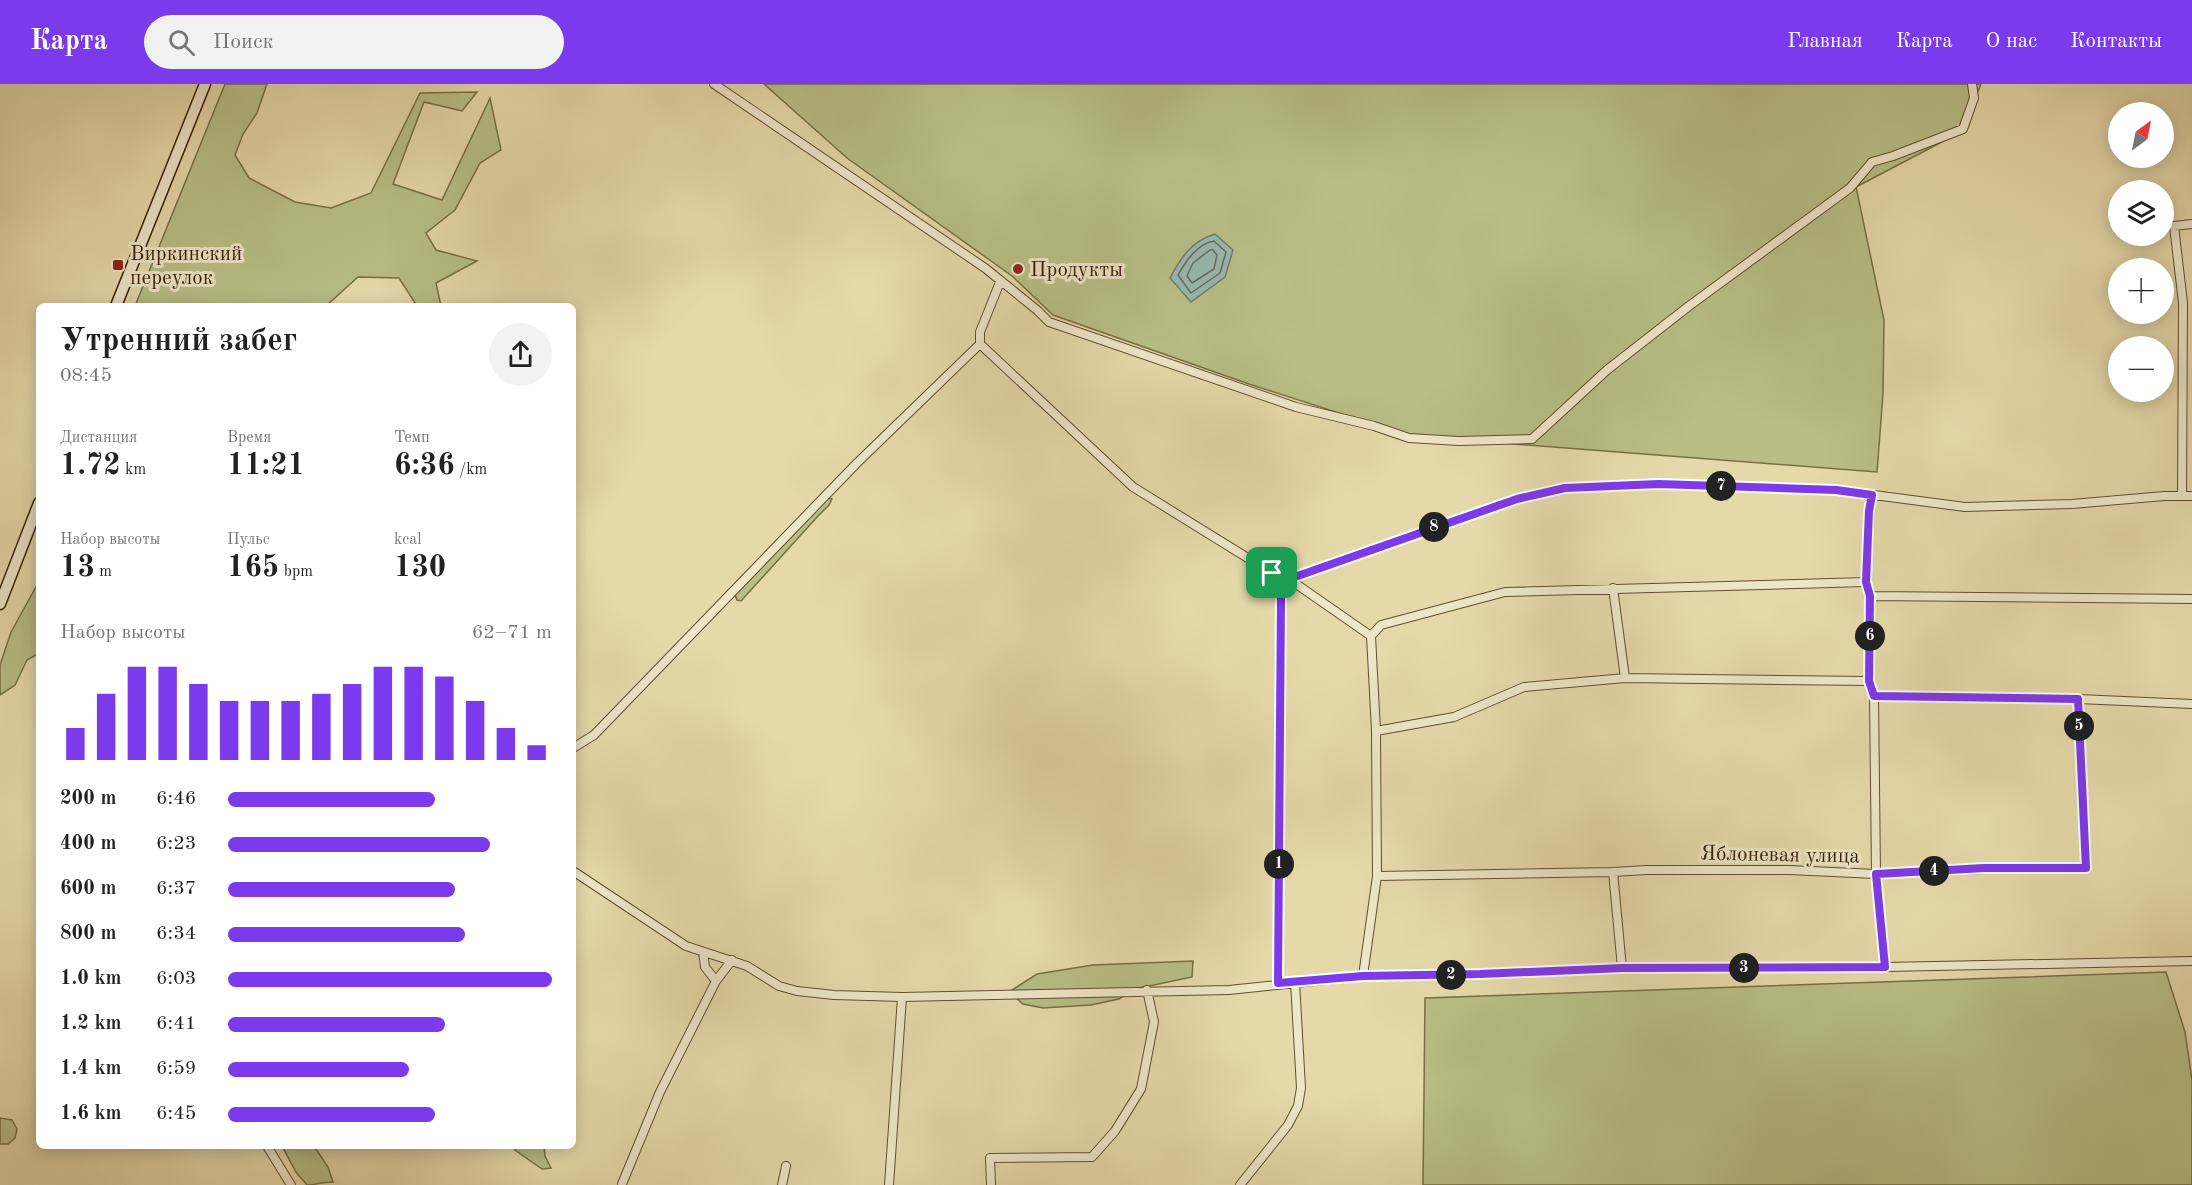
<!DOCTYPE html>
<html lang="ru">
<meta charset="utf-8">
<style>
:root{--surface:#fff;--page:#f2f2f2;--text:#222;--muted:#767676;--accent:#7c3aed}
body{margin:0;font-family:"Old Standard TT",serif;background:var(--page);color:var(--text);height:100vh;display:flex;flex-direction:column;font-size:22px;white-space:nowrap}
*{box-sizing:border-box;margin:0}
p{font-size:20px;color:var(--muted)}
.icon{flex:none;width:33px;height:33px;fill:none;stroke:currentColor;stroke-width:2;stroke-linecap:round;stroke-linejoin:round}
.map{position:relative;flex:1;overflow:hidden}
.sheet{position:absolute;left:36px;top:219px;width:540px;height:846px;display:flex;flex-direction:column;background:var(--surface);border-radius:9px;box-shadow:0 3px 15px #0003}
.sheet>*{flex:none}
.needle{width:39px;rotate:32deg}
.buttons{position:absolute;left:2108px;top:18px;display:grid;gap:12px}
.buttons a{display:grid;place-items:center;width:66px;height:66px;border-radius:50%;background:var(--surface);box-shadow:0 3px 15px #0003;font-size:30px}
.pin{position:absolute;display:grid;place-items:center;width:51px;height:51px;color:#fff;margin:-26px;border-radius:12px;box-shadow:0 3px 9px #0006}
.km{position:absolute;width:30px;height:30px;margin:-15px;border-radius:50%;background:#222;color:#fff;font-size:16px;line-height:30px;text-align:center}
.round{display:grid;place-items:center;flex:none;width:63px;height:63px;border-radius:32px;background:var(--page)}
.head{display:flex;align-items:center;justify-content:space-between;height:102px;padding:0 24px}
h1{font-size:33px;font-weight:600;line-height:45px}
.metrics{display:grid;grid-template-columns:repeat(3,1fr);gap:9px;height:102px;padding:6px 24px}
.metrics div{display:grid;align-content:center}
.metrics b{font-size:30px;font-weight:600}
.metrics small{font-size:16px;font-weight:400}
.metrics p{font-size:16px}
.chart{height:168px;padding:12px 24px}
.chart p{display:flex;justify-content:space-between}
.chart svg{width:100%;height:108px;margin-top:6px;stroke:var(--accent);stroke-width:6}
ul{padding:0 24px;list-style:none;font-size:20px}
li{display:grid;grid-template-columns:96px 72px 1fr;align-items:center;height:45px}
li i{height:15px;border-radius:8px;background:var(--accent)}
header{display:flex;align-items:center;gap:36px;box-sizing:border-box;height:84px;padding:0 30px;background:var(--accent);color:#fff}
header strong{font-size:28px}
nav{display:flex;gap:33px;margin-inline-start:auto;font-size:21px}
.search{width:420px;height:54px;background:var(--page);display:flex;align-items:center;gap:15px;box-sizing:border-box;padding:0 21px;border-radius:33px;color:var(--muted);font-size:22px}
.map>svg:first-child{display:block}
</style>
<header>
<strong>Карта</strong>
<div class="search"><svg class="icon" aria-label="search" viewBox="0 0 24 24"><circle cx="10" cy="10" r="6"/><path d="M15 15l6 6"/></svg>Поиск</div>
<nav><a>Главная</a><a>Карта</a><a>О нас</a><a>Контакты</a></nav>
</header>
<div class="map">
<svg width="2192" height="1101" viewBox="0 0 2192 1101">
<rect width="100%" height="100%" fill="#e5d9aa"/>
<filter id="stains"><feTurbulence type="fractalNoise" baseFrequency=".00333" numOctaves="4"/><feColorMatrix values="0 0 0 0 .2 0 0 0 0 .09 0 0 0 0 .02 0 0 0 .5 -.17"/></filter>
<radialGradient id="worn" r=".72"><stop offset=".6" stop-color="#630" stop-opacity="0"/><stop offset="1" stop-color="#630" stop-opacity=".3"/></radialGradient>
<!-- green -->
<path fill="#b8be86" stroke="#786e46" stroke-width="1.5" d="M225 0H267L257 29 243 50 235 71 249 94 295 118 331 124 371 109 420 9 477 8 462 27 424 18 393 100 442 116 490 14 501 66 480 79 455 126 426 149 436 166 477 177 436 199 441 222H417L399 194 358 193 326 222H135Z
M764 0H1981L1961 48 1856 103 1884 236 1883 310 1877 388 1410 352 1249 300 1053 231 1012 192 847 74Z
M827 413 832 415 829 421 818 432 741 517 737 516 735 511Z
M39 493V569L27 576 15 601 0 611V581L11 548 37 501Z
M1193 877 1192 893 1135 905 1119 915 1091 921 1043 924 1023 920 1009 908 1037 890 1093 881Z
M2166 888 2185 948 2192 996V1101H1423L1425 914Z
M0 1034 12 1036 17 1045 15 1054 8 1060H0Z
M282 1062H314L328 1083 333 1098C323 1097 316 1101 307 1101L296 1088Z
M513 1062H544L545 1072 551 1084 542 1085 515 1066Z"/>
<!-- water -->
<path fill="#97b9b0" stroke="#717b6c" stroke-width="1.5" d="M1215 150 1233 166 1225 193 1191 218 1170 194C1181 173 1192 157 1215 150Z"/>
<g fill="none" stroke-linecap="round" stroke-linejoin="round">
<!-- shore -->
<path stroke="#686c5a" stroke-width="1.5" d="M1214 157 1226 168 1220 189 1191 209 1178 191C1186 177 1197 160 1214 157Z
M1210 166H1213L1217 171 1214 185 1192 199 1187 192 1193 179Z"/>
<!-- minor casing -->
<g stroke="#644d2e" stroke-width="10">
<path id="minor" d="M714 0 985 184 1037 226 1049 238 1296 323 1374 342 1409 354 1459 357 1532 355 1607 286 1689 222 1850 104 1872 78 1893 72 1963 45 1974 14 1972 0
M980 260 1133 403 1272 489 1289 495 1371 552 1376 647 1377 792 1363 892
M1871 411 1866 498 1871 512 1869 597 1874 612 1876 790 1885 883
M2182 412 2183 219 2174 142 2192 140
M1272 489 1281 513 1278 899
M1289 495 1517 415 1565 404 1659 400 1836 406 1965 423 2072 420 2164 412H2192
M1613 504 1625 594
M1871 512 2192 515
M1371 552 1381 541 1505 508 1866 498
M1874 612 2078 615 2192 620
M1376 647 1454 633 1524 603 1625 594 1869 597
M573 664 594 651 857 379 980 260V248L1000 198
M573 787 686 862 747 882 779 902 797 907 834 911 902 913 1229 906 1363 892 1480 890 1622 884 1885 883 2192 877
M1613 788 1622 884
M1377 792 1613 788 1646 786H1789L1876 790 1984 785 2086 784 2078 615
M703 868 705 883 716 897
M267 1062 291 1101
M622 1100 660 1008 716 897 732 876
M782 1101 786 1082
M889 1101 902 913
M991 1101 990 1074 1092 1073 1115 1047 1141 1005 1154 938 1147 906
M1240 1101 1288 1041 1298 1022 1301 1004 1295 898"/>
</g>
<!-- secondary casing -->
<g stroke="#391e05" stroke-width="13">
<path id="secondary" d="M116 222 205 0
M0 520 39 419"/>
</g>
<!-- minor -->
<use href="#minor" stroke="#eee6c8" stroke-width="8"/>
<!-- secondary -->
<use href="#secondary" stroke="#eee6c8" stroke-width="10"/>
</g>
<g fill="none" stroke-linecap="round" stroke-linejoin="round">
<!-- route casing -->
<g stroke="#fff" stroke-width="12">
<path id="route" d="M1659 400 1836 406 1872 411 1869 427 1866 498 1870 512 1869 597 1874 612 2078 615 2086 784H1984L1876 790 1885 883 1622 884 1480 890 1363 892 1278 899 1281 513 1272 489 1289 495 1517 415 1565 404Z"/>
</g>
<!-- route -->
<use href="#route" stroke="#7c3aed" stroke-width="8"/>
</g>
<!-- markers -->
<g fill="#8f2418" stroke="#eee6c8" stroke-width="2">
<rect x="112" y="175" width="12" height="12" rx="3"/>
<circle cx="1018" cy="185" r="6"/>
</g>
<g text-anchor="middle" stroke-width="6" stroke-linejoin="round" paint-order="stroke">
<!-- poi labels -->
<g font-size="21" fill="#391e05" stroke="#eee6c8" text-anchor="start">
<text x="130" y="176">Виркинский<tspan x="130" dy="24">переулок</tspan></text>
<text x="1030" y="192">Продукты</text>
</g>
<!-- street labels -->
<g font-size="21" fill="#391e05" stroke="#eee6c8">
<text transform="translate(1780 770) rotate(1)" y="7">Яблоневая улица</text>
</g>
</g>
<rect width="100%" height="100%" filter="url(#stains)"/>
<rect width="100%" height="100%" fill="url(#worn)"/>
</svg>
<div class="buttons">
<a><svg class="needle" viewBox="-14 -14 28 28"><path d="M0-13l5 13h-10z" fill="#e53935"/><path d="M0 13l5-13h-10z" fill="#767676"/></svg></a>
<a><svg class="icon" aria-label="layers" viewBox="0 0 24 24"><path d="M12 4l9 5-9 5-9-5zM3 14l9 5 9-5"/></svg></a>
<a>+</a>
<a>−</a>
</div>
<div class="pin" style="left:1272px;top:489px;background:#1e9e55"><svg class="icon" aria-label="arrive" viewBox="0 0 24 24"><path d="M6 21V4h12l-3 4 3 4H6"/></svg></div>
<b class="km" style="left:1279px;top:780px">1</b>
<b class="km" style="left:1451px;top:891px">2</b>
<b class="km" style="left:1744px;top:884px">3</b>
<b class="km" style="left:1934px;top:787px">4</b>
<b class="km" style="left:2079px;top:642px">5</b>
<b class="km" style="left:1870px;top:552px">6</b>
<b class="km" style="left:1721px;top:402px">7</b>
<b class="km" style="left:1434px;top:443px">8</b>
<section class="sheet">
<div class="head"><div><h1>Утренний забег</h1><p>08:45</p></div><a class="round"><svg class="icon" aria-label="share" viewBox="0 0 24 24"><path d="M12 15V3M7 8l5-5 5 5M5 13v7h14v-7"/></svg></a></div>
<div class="metrics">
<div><p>Дистанция</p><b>1.72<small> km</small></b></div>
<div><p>Время</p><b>11:21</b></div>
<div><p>Темп</p><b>6:36<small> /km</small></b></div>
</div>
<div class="metrics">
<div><p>Набор высоты</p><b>13<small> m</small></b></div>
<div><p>Пульс</p><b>165<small> bpm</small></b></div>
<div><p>kcal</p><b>130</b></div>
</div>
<div class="chart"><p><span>Набор высоты</span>62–71 m</p>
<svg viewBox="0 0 160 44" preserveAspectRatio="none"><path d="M5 44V31M15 44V17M25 44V6M35 44V6M45 44V13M55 44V20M65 44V20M75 44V20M85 44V17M95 44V13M105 44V6M115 44V6M125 44V10M135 44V20M145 44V31M155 44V38"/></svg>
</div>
<ul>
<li><b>200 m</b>6:46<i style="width:64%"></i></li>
<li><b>400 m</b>6:23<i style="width:81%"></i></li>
<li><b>600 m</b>6:37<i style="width:70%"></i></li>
<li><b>800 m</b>6:34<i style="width:73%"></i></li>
<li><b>1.0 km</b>6:03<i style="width:100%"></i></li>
<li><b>1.2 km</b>6:41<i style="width:67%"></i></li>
<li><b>1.4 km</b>6:59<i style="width:56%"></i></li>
<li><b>1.6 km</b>6:45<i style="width:64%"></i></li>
</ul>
</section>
</div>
